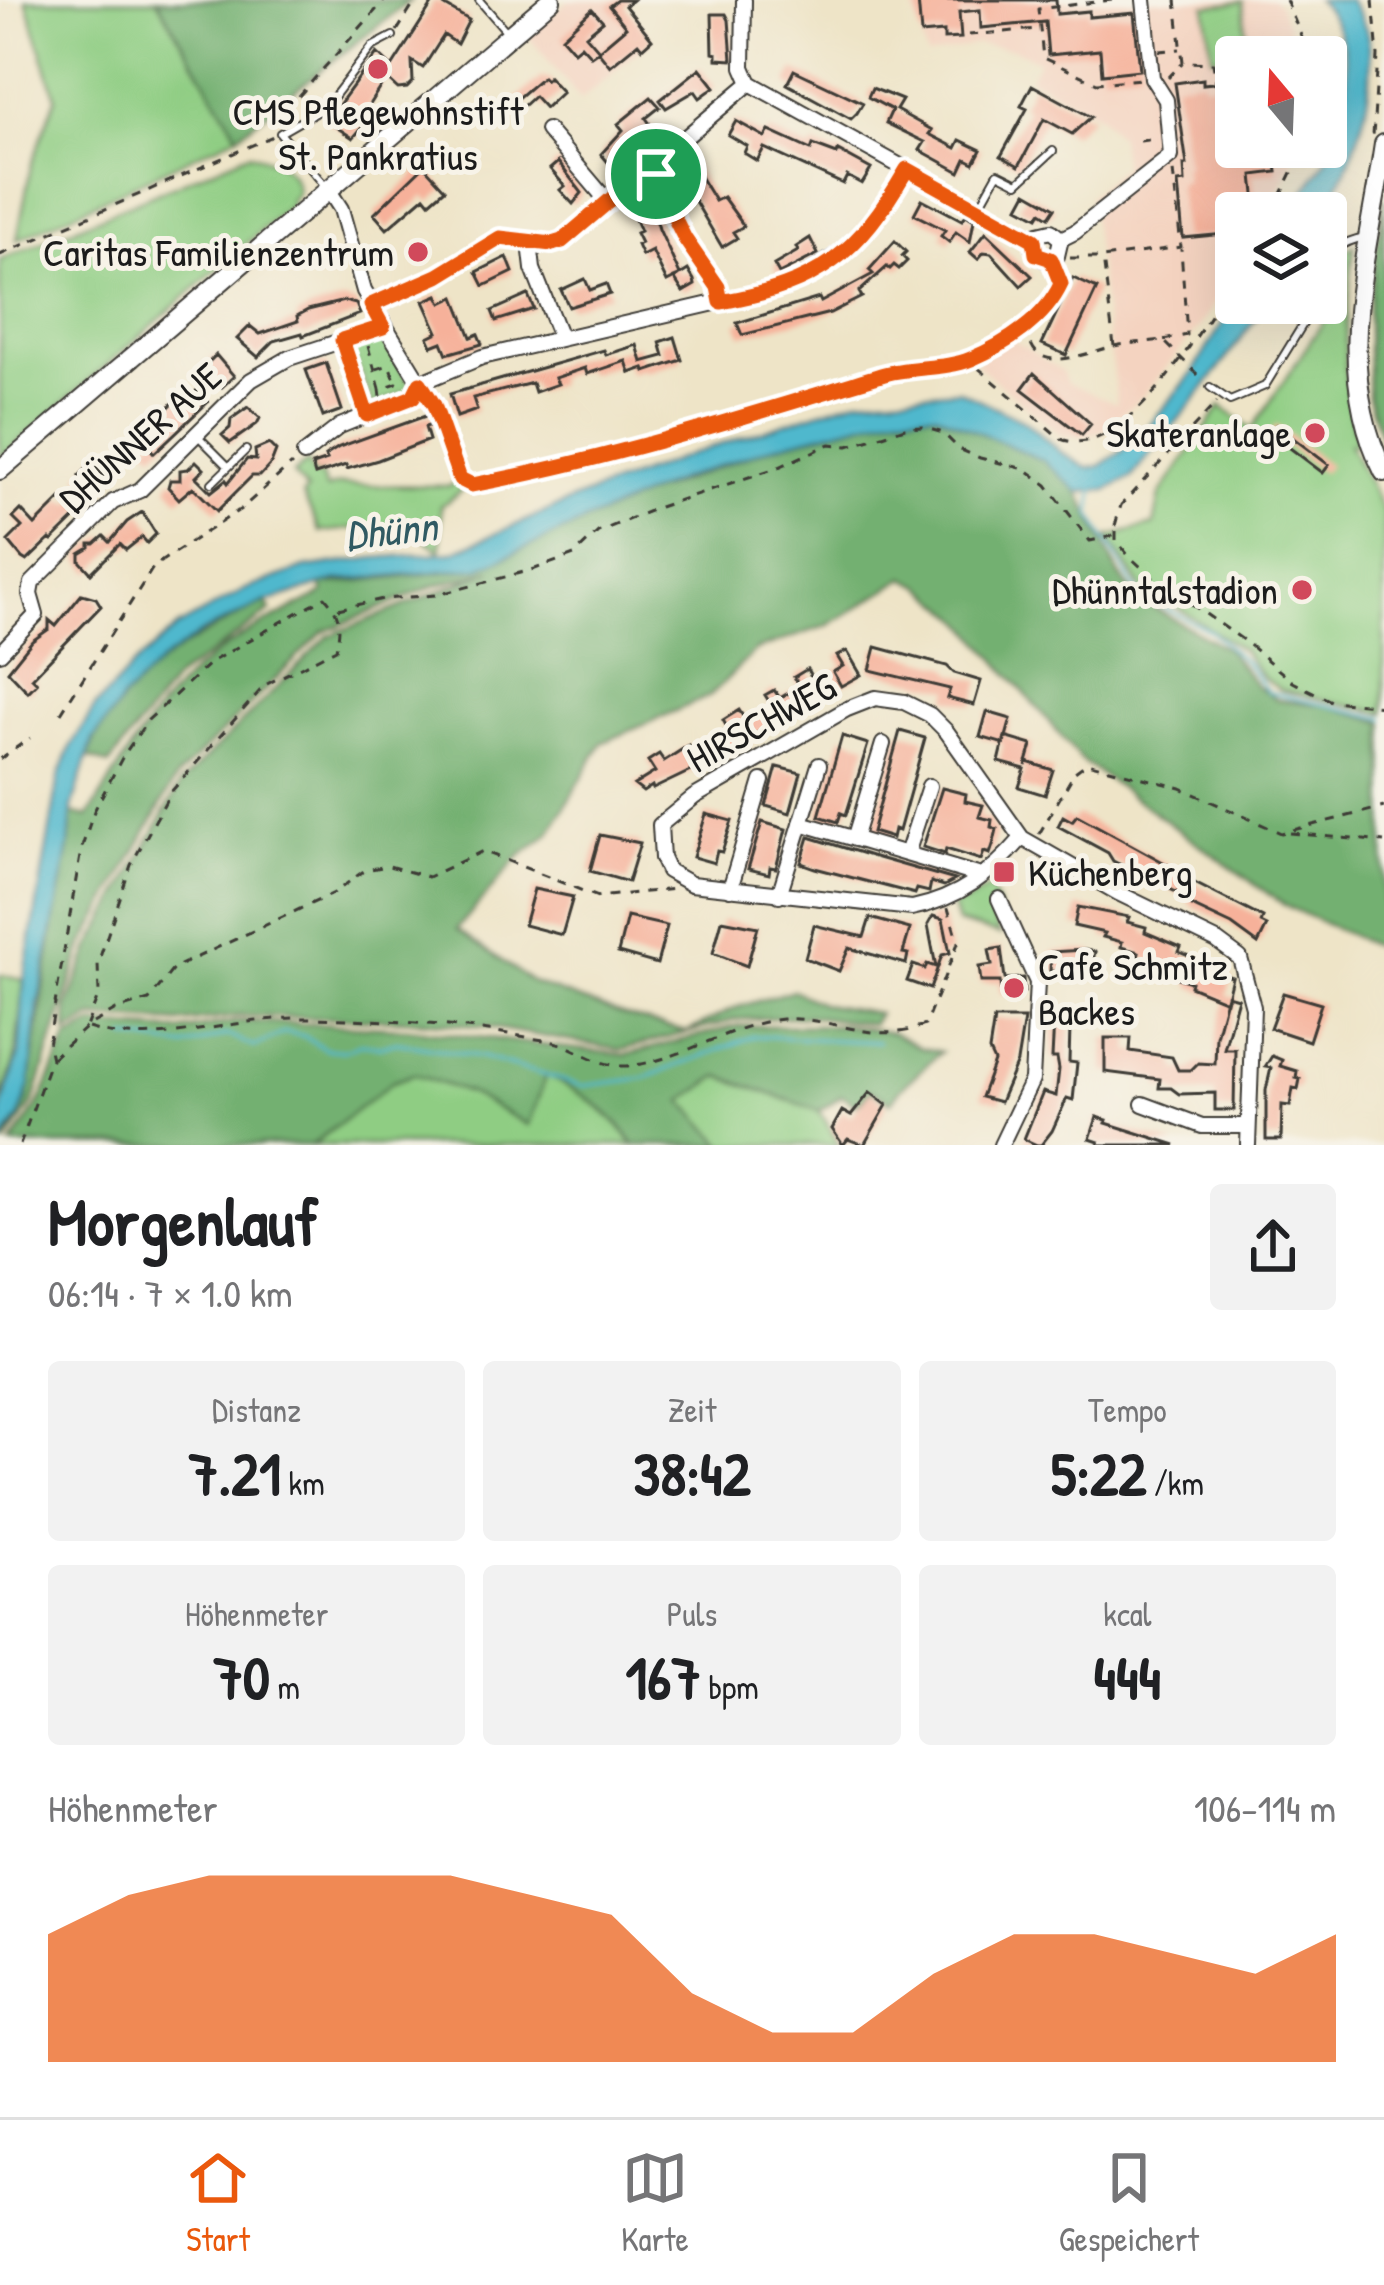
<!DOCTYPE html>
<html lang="de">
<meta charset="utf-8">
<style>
:root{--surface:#fff;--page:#f2f2f2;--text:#202124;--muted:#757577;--line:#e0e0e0;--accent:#ea580c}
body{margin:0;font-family:"Patrick Hand",sans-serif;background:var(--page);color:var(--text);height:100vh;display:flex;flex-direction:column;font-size:45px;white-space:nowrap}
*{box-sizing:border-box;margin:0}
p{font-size:39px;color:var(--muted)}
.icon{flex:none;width:66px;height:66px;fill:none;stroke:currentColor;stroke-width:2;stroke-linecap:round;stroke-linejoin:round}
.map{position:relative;height:1145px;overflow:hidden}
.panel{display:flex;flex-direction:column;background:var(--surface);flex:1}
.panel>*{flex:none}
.needle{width:78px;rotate:341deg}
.tools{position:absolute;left:1215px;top:36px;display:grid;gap:24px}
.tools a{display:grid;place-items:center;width:132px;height:132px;border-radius:12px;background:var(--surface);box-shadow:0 12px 48px #0002;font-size:60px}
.pin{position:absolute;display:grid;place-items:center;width:102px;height:102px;color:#fff;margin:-51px;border:6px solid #fff;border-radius:50%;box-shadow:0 3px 12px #0007}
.round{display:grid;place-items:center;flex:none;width:126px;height:126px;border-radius:12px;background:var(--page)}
.summary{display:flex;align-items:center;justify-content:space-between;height:204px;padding:0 48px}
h1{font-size:66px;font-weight:700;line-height:90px}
.stats{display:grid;grid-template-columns:repeat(3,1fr);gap:18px;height:204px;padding:12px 48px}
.stats div{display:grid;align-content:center;border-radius:12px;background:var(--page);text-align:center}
.stats b{font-size:60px;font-weight:700}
.stats small{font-size:33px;font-weight:400}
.stats p{font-size:33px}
.chart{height:336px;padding:24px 48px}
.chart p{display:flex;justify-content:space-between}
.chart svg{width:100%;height:216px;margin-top:12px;fill:var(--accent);opacity:.7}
.menu{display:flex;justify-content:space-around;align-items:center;height:168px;border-top:3px solid var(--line);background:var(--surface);font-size:33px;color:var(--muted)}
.menu a{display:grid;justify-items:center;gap:6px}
.menu .selected{color:var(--accent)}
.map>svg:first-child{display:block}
</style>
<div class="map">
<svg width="1384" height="1145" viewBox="0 0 1384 1145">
<rect width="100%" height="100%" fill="#f7f3e8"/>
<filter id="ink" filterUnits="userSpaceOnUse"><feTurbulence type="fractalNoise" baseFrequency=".00833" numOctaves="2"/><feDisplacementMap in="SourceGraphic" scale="24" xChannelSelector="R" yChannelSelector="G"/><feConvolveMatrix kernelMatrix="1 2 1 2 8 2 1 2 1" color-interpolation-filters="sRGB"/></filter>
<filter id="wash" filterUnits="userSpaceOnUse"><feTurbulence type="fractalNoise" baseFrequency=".004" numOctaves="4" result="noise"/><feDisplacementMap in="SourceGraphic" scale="48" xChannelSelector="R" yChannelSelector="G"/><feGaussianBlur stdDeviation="2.7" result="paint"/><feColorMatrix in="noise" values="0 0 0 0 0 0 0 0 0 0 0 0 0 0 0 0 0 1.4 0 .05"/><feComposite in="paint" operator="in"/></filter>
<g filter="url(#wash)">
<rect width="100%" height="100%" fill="#eee4c7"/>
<!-- built -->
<path fill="#f4d3c0" d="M569 0H620L652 39 581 100 528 36Z
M911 0H1272L1278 4 1301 57H1236V147L1298 148 1269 213H1236V271L1200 326 1143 396 1102 431 1087 436H1063L978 366 977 359 1011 339 1062 371 1067 383 1117 404 1089 196 1123 166 1119 137 1100 116 1030 78 1039 61 1014 49 976 44 927 57Z"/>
<!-- green -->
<path fill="#8fcd83" stroke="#567450" stroke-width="3" d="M26 0H157L238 135 17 240 31 166 56 98Z
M1243 2 1248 53 1212 57 1206 6Z
M249 153C271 159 297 167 297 194L290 200 292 204 0 458V260Z
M1354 246C1346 314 1337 378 1358 444H1349L1384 513V713L1281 690 1263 678 1242 650 1166 600 1142 590 1108 537 1154 525 1160 495 1221 406 1252 429 1335 304 1344 262 1336 261 1339 253Z
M377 336 387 341 412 388 373 406 350 348Z
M307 462 315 476 321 474 326 489 338 485 450 486 457 481 461 491 441 506V551L402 524 320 532 303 495 307 491 293 474Z
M986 889 991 890 1000 909 992 918 1000 935 957 923 952 907 967 902Z
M0 975 24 980 15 1059 0 1103Z
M414 1074 469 1093 528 1125 546 1075C583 1093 610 1111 634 1145H312L392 1082Z
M719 1076 820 1111 839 1145H724L682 1101Z"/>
<!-- forest -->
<path fill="#73b071" stroke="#486646" stroke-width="3" d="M157 0H411L238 135Z
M1384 197V448L1368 397V312Z
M935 413 1044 461 1079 492 1119 574 1136 598 1227 649 1257 686 1277 699 1329 706 1384 722V1015L1378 948 1284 905 1082 761 962 619 924 587 905 578 829 625 756 650 710 696 602 743 550 833 518 858 457 929 533 983 622 1015 686 1032 735 1008 793 990 823 1004 878 1013 872 1024 808 1016 735 1020 621 1050 488 1027 408 1020 240 1016 179 1023 93 1018 67 1033V1008L90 948 181 783 328 636 492 570 434 586 323 632 176 778 82 948 34 1101 5 1145 27 1099 71 813 88 817C116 773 144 723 180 685 219 644 274 618 324 593L321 585 480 568 611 508 774 446 898 414Z
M267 602 271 611 175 679 109 765 88 757C110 681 201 633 267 602Z
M240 1021 407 1028 625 1055 736 1026 843 1025 893 1033 921 1048 941 1052 901 1088 891 1102 871 1090 856 1105 842 1095 820 1111 719 1076 683 1101 724 1145H635C611 1111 584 1093 546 1075L529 1125 469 1093 414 1074 392 1082 312 1145H11L40 1102 67 1039 93 1025 180 1031Z"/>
<!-- water -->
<path fill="#4fb8cd" stroke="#366a74" stroke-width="3" d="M1317 0H1349C1355 10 1364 21 1367 33 1380 92 1353 163 1324 213H1290C1303 191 1326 165 1335 141 1351 93 1355 37 1317 0Z
M1236 301 1267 303 1210 381 1131 478 1107 490 1079 492 1044 461 935 413 898 414 774 446 679 480 480 568 335 581 267 602 204 631 163 660 124 698 93 740 72 808 69 846 38 1006 30 1086 20 1116 0 1145V1113L19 1054 24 980 59 777 71 746 95 707 134 665 178 627 246 589 305 568 374 558 453 552 578 498 689 455 860 398 959 390 1024 421 1063 454 1087 468 1100 466 1136 441 1192 374Z"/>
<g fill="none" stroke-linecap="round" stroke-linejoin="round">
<!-- stream -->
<path stroke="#4fb8cd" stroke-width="3" d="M1094 491 1091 514 1139 595 1212 632 1247 664 1268 692 1384 718
M126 1038 185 1047 227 1035 254 1047 285 1032 304 1036 325 1049 344 1051 360 1044 381 1046 397 1042 482 1057 582 1086 645 1078 754 1036 878 1042"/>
</g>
<g id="blocks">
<!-- building -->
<path fill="#f6b19a" d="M435 0 469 20 457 44 444 35 423 68 412 61 413 82 407 88 398 89 386 78 363 114 370 118 353 138 327 121 377 53 392 67Z
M617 0H632L625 6 652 39 642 48 638 43 610 66 598 51 591 56 581 45 574 51 562 37 592 9 603 21 586 35 599 50 626 27 609 6Z
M918 0H1056L1057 14 1089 11V17L1134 13 1140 70 1102 74 1100 50 1048 55 1045 22 981 28 980 10 959 12 961 38 944 39V32L921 34Z
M712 14H726L729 20 732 60 717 59V54L713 53Z
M700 68 715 87 700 98 695 91 666 108 660 100Z
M794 70 863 103 857 113 851 119 787 84Z
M542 77 545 80 548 77 562 92 545 108 534 96 522 107 515 100Z
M1203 79V84L1224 82 1226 95 1236 94V147H1274L1277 172 1253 175 1257 213H1236V233L1183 238 1178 183 1185 182 1184 165H1187L1175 83Z
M1032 85 1091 117 1072 134 1044 119 1019 166 1001 156 1027 109 1021 106Z
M872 88 902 100 896 110 932 130 929 134 956 148 960 140 981 150 974 163 966 159 960 172 920 150 925 142 886 123 892 110 868 97Z
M651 97 660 107 646 118 655 131 643 141 636 133 621 145 628 154 612 167 601 154 623 130 618 124Z
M736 121 765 137 769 131 811 150 813 145 837 154 838 151 871 169 862 184 847 176 843 184 764 148 757 161 744 153 747 146 728 135Z
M558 162 582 193 573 204 560 190 565 186 550 169Z
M693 165 715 201 723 197 744 226 733 232 737 238 722 247 679 174Z
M424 166 445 189 430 202 425 196 387 229 374 214Z
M647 190 659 229 680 275 688 270 694 280 695 285 683 292 674 278 679 276 667 282 652 251 642 256 637 245 641 243 636 233 640 231 633 215 639 213 632 197Z
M1027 192 1055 208 1049 217 1041 212 1038 217 1019 207Z
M922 199 962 220 966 215 974 220 970 242 956 232 949 242 941 236 945 230 914 214Z
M986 232 1032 276 1021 286 991 253 984 252 978 259 970 252Z
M810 238 818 254 779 274 774 265 798 251 796 247Z
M895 241 906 252 902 256 907 261 899 269 894 265 890 269 887 267 859 292 862 297 830 313 742 335 737 323 819 298 821 302 873 274 869 270Z
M507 257 513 272 484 286 477 272Z
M1073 278 1097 289 1066 355 1042 344Z
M585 279 590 290 606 284 610 294 569 307 561 290Z
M438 295 442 303 455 297 471 337 478 334 482 344 447 354 442 342 432 346 428 337 438 332 424 301Z
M528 295 534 309 496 321 492 311Z
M344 301 356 304 360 314 303 336 302 333 274 341 258 357 237 339 250 326 260 334 298 321 297 316 308 310Z
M675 337 682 360 645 372 644 368 630 373 626 361 587 374 585 368 555 378 558 384 535 392 532 383 473 398 477 410 457 417 450 394 604 350 606 355 637 345 642 362 664 356 660 342Z
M216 355 234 376 222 387 203 368Z
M326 363 342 410 323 417 306 370Z
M1034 373 1091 424 1082 435 1022 389Z
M196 391 208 402 154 453 147 445 166 426 160 419 161 415 176 400 184 402Z
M248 407 260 418 257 424 230 443 222 435 230 428 231 419Z
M431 414 435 424 425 427 429 440 378 460 347 469 346 465 315 475 312 465 327 460 325 456 339 447Z
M1276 425 1329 465 1323 473 1278 439 1276 442 1268 436Z
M269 444 276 451 271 464 260 476H252L217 511 193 487 179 499 168 487 170 480H180V470L188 469 196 461 204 469 196 477 211 492 226 480 228 483 247 459 256 460 255 450Z
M92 463 110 484 52 541 50 539 27 561 22 558 8 541 22 527 13 518 21 510 35 525 61 499 71 503 88 487 79 476Z
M142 512 156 534 147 543 142 537 126 550 120 544 91 573 80 561V554L90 548V544H95L104 536 110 542 127 522Z
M82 594 96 598 101 606 32 678 37 683 28 692 8 671 32 641 49 629V620L56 626Z
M876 647 947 666 954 673 981 681 974 705 947 698 950 689 870 670Z
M847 651 861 675 841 686 833 672 843 666 837 656Z
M807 669 819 691 782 712 785 717 754 735 757 739 653 789 652 786 643 792 634 785 655 772 648 761 659 754 664 761 689 745 692 751 728 729 723 720 739 710 746 721 772 706 765 695 774 690 780 698 800 686 794 677Z
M987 712 1011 719 1004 744 980 737Z
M900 731 925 738 899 831 894 829 892 838 872 832Z
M842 736 868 744 846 815 841 813 838 822 819 816Z
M1005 737 1032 745 1026 766 1027 762 1053 770 1045 795 1019 787 1025 769 999 762Z
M777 767 801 773 790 813 766 806Z
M942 788 966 794 965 801 983 805 979 817 992 820 991 827 997 829 994 842 990 854 984 852 981 860 946 849 945 854 923 847Z
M706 814 732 821 722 852 717 851 714 863 693 857Z
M1077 815 1185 874 1183 877 1263 918 1261 923 1267 926 1258 944 1232 925 1192 906 1186 897 1113 861 1108 853 1058 826 1063 816 1072 821Z
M762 822 786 829 776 868 770 867 769 874 748 869Z
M600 835 640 843 628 882 590 871Z
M809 837 871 856 955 880 944 886 931 882 929 892 917 889 915 894 815 868 801 863Z
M534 889 573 897 562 935 524 925Z
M1078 907 1129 917 1127 922 1146 927 1145 932 1181 947 1179 952 1215 967 1214 972 1232 977 1226 1001 1190 986 1191 982 1172 976 1174 972 1155 967 1157 962 1138 957 1139 952 1121 947 1122 942 1103 937 1105 933 1074 926Z
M933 916 943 919 950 953 942 955 930 989 907 981 913 965 925 969 927 964 936 967 928 925Z
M627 917 667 926 657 964 618 953Z
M870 918 910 929 903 953 908 954 906 964 849 948 839 971 805 958 814 925 864 937Z
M722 920 758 927 747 966 713 953Z
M1001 948 1005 979 1023 978 1024 992 1001 994 1000 982H981L979 967 992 965 989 950Z
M1085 950 1095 952 1092 964 1072 960 1069 972 1050 971 1051 952Z
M1283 993 1321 1004 1309 1041 1270 1028Z
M1227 995 1238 998 1224 1049H1235L1234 1110H1215V1093L1179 1094 1171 1088H1159L1160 1079 1105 1072V1038H1131L1130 1051 1172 1057 1178 1070H1191L1198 1063 1215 1064 1216 1036Z
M994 1019H1024L1017 1062 1000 1102 981 1097 994 1062 989 1051Z
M1054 1020 1065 1021 1064 1026 1070 1027 1069 1062 1077 1063 1073 1100 1067 1098 1052 1131 1041 1145H1037L1024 1139 1043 1092 1056 1096 1059 1069 1057 1058H1052Z
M1272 1056 1282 1060 1280 1066 1297 1071 1296 1078 1300 1079 1298 1089 1293 1088 1290 1106 1282 1105 1281 1140H1266V1090L1271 1068 1265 1067Z
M870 1092 887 1105 864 1145 848 1139 843 1145 832 1129 842 1111 851 1116Z
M1097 1117 1107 1120 1106 1123 1176 1145H1098L1099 1142 1090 1139Z"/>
</g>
</g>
<g filter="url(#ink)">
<use href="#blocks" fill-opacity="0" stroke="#3c3a36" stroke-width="3"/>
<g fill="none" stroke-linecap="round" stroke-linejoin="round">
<!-- service casing -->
<g stroke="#3c3a36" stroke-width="10">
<path id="service" d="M479 0 507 32
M327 188 280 133 327 106 372 47 393 36
M979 207 998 173 1018 183 1053 151
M1326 280C1331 252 1337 242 1366 237
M1210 387 1230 401 1265 386 1316 303
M199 437 228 466
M212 483 246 450"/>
</g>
<!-- minor casing -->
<g stroke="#3c3a36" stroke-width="18">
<path id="minor" d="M744 0 743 67 750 83 1034 240
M547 130 608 202
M649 167 685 239 718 287 721 302
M328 189 341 209 364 291 420 383
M1061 239 1051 231 1038 234 1034 240 1033 248 1043 259 1057 256 1061 239 1075 232 1171 156 1166 100 1152 78 1144 0
M530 243 533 269 560 337
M371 305 438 276 500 239 552 244 562 241 750 83
M420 383 482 357 788 286 853 245 884 208 907 169
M367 415 413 397 420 383
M304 454 340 426 367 415 342 340
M0 653 36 615 30 594 32 583 113 502 140 490 251 380 289 358 383 327
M801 823 981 876
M1022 838C992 873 958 899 912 908L691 884 668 871 662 858 660 825 694 797 847 709 875 698 904 702 930 715 947 732 1022 838 1118 893 1217 941 1240 958 1253 1007 1248 1145
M854 839 883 744
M907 854 929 786
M730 889 762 781
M779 895 819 765
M999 899 1037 982 1032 1080 1001 1145
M1143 1104 1202 1126H1248"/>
</g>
<!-- secondary casing -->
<g stroke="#3c3a36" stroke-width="22">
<path id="secondary" d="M1384 144C1368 254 1331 367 1384 472
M0 470 551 0"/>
</g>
<!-- path -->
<path stroke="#3c3a36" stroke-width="3" stroke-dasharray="9 9" stroke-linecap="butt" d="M1112 0 1038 9 1043 58 1097 83 1140 79
M1176 0 1183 62 1213 63 1216 83
M1286 0 1310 57
M1373 0 1378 56 1373 136
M397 31 412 7 422 0
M969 35 1038 29
M1159 51 1180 49
M1168 78 1182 63
M280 125V117L385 0
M1140 141 1156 139
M1273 213 1304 147
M0 255 273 136
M1070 258H1102
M1028 327C1029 380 1084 353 1114 346 1130 343 1147 342 1163 340L1204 381
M1164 340 1187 335 1181 249
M368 346 380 389
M1114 346 1103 258 1181 247 1173 171
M970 359C1005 338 1043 323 1061 284L1056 271
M376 369 389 365 396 382
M427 394 461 479 473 485 751 415 900 369 969 360 1061 439C1127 464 1206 320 1236 275
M381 397 380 389 397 383 403 386
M1116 531V540L1128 555 1152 577 1246 642 1293 682 1331 701 1384 706
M338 609 383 599 437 595 535 569 574 555 598 532 659 507 779 467 830 444 848 446 905 428 923 427 943 433 959 449 980 458 1025 469 1047 485 1090 541 1112 536 1121 505 1217 402
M61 713 154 566 241 509 292 464
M0 759 30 738
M1290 833 1384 842
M1039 834 1075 772 1087 763 1181 788 1281 833 1384 807
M88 1028C157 1050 234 1016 304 1018 380 1019 457 1024 531 1038 542 1040 555 1041 566 1046 586 1054 603 1067 626 1066 680 1062 728 1025 782 1019 830 1015 876 1047 925 1025L958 943 948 908
M52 1058 86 1027 116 1010 149 1000 174 968 334 893 365 870 389 866 428 877 483 851 598 897 676 889
M20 1145 51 1059 48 1045 81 850 94 811 123 756 148 720 211 662 325 597C341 615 341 626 336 649L265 685 170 793 131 865 98 963 99 994 86 1027"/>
<!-- service -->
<use href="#service" stroke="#fff" stroke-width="6"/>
<!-- minor -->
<use href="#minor" stroke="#fff" stroke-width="14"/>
<!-- secondary -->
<use href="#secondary" stroke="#fff" stroke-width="18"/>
</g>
</g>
<g fill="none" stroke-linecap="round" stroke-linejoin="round" filter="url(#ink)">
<!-- route casing -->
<g stroke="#fff" stroke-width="24">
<path id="route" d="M649 167 685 239 718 287 721 302C820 284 857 255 907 169L1034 240 1036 254 1051 259 1061 284C1045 319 1006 344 971 359 945 370 909 366 881 375 747 416 611 459 472 485L460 479 434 405 420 383 413 397 367 415 342 340 383 327 371 305 438 276 500 238 552 244 562 241Z"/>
</g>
<!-- route -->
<use href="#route" stroke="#ea580c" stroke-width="15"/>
</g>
<!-- markers -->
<g fill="#d1495b" stroke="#f7f3e8" stroke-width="4.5">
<circle cx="378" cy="69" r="12"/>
<circle cx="418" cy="252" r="12"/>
<circle cx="1315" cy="433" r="12"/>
<circle cx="1302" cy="590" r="12"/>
<rect x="992" y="860" width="24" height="24" rx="6"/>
<circle cx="1014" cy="988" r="12"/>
</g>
<g text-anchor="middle" stroke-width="10" stroke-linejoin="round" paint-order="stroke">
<!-- poi labels -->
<g font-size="39" fill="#1c1c1c" stroke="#f7f3e8" text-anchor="end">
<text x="378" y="125" text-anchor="middle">CMS Pflegewohnstift<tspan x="378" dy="45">St. Pankratius</tspan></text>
<text x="394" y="266">Caritas Familienzentrum</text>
<text x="1291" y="447">Skateranlage</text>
<text x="1278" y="604">Dhünntalstadion</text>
<text x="1028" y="886" text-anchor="start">Küchenberg</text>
<text x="1038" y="980" text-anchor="start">Cafe Schmitz<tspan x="1038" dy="45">Backes</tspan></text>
</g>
<!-- street labels -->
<g font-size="39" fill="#1c1c1c" stroke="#f7f3e8">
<text transform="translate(140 437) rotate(-42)" y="14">DHÜNNER AUE</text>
<text transform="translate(761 722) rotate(-29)" y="14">HIRSCHWEG</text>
</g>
<!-- water labels -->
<g font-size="42" font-style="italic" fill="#305a63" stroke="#f7f3e8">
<text transform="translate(391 530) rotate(-6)" y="15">Dhünn</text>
</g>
</g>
</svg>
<div class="tools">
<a><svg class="needle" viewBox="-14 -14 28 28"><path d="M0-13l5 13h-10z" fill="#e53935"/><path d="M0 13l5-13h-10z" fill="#757577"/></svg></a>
<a><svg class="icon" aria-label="layers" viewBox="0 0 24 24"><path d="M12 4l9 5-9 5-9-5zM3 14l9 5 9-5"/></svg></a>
</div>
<div class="pin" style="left:656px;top:174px;background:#1e9e55"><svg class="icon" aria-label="arrive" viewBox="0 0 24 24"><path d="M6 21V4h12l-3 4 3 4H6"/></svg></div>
</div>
<section class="panel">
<div class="summary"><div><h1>Morgenlauf</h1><p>06:14 · 7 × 1.0 km</p></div><a class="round"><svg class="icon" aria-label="share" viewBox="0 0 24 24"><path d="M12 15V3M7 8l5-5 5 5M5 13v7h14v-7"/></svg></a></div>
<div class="stats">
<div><p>Distanz</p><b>7.21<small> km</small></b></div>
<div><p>Zeit</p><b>38:42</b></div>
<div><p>Tempo</p><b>5:22<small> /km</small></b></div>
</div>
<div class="stats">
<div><p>Höhenmeter</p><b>70<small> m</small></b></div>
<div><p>Puls</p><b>167<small> bpm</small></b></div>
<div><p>kcal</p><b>444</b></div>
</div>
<div class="chart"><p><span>Höhenmeter</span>106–114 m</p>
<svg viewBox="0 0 160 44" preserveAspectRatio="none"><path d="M0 44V18L10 10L20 6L30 6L40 6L50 6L60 10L70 14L80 30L90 38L100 38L110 26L120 18L130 18L140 22L150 26L160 18V44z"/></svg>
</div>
</section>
<nav class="menu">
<a class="selected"><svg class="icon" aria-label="home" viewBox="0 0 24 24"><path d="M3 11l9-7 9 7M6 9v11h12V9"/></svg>Start</a>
<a><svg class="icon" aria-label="map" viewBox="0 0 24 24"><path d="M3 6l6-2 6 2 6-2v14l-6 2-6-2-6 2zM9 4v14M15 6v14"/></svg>Karte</a>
<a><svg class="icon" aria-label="saved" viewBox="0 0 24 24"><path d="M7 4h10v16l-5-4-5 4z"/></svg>Gespeichert</a>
</nav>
